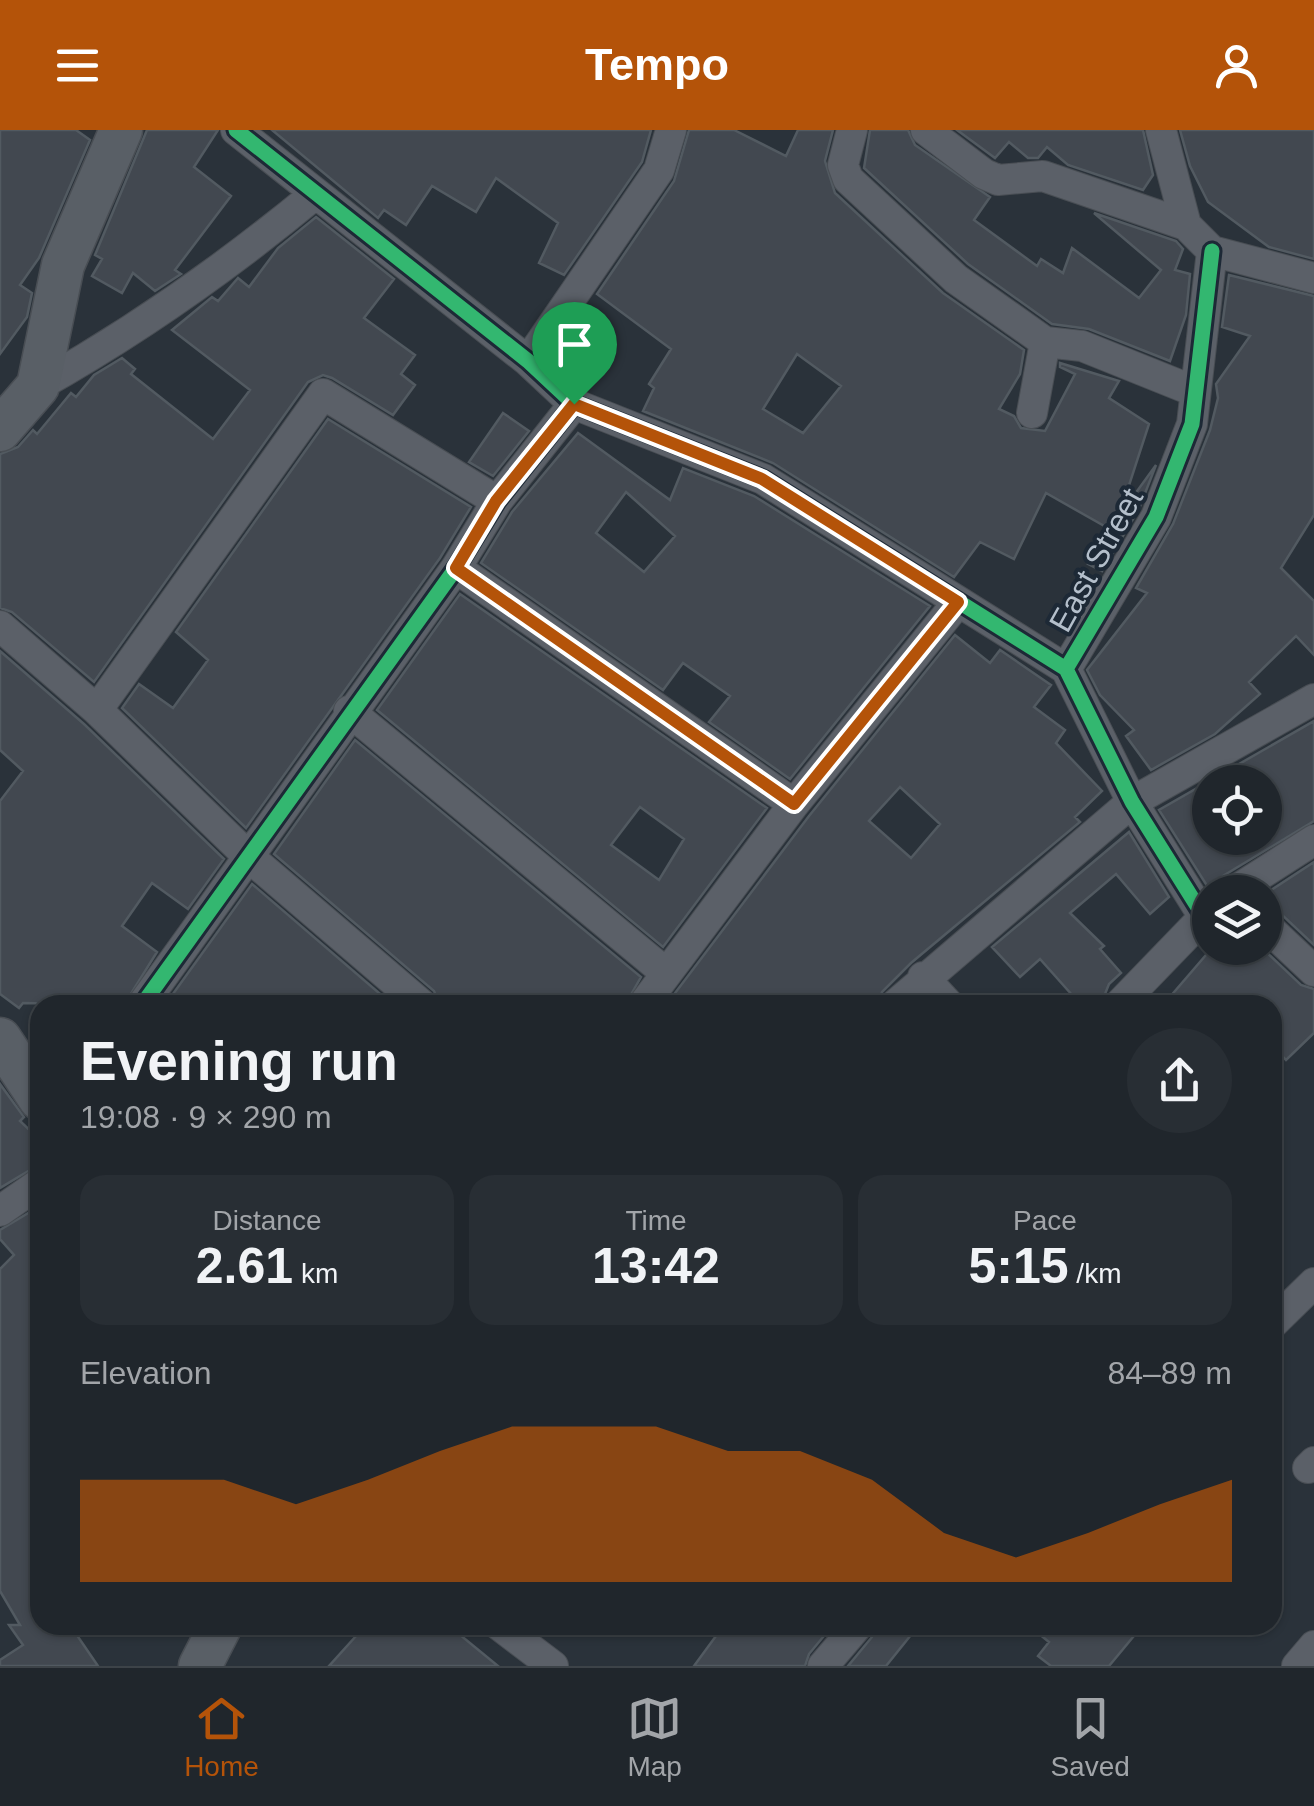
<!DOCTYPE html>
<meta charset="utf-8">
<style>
:root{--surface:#20262c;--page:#282e34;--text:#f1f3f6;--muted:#a2a5a9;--line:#3d4348;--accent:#b45309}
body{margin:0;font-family:Arial,sans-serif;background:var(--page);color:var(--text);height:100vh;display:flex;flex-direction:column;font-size:38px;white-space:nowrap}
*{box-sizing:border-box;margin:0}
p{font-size:32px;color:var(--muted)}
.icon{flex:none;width:55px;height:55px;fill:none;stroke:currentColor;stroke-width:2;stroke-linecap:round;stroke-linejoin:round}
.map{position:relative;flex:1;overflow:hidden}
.drawer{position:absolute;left:30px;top:865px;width:1252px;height:640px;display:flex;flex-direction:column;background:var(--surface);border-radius:30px;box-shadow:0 2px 8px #0004,0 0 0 2px var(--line)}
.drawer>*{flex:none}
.tools{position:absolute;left:1192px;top:635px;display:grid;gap:20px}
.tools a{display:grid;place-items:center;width:90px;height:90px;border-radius:50%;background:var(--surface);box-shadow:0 2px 8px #0004,0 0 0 2px var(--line);font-size:50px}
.pin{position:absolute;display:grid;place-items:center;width:85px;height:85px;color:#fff;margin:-102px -42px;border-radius:50% 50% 50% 0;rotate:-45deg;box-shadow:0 0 10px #0007}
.pin .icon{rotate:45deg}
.round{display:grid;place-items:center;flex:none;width:105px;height:105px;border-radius:52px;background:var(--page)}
.headline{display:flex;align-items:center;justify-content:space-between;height:170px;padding:0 50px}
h1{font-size:55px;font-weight:700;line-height:75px}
.figures{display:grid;grid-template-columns:repeat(3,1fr);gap:15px;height:170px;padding:10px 50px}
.figures div{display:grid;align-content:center;border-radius:25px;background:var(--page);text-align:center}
.figures b{font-size:50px;font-weight:700}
.figures small{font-size:28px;font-weight:400}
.figures p{font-size:28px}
.chart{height:280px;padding:20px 50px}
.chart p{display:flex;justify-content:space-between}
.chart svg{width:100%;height:180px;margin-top:10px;fill:var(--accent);opacity:.7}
header{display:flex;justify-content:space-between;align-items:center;height:130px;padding:0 50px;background:var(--accent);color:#fff;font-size:45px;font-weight:700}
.tabs{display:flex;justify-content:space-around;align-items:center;height:140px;border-top:2px solid var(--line);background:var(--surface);font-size:28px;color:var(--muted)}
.tabs a{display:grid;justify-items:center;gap:5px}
.tabs .on{color:var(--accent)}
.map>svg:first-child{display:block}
</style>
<header><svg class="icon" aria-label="menu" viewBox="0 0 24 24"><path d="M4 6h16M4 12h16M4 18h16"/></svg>Tempo<svg class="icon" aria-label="person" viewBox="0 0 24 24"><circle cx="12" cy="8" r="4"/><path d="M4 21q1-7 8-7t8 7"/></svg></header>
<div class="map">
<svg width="1314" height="1536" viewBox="0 0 1314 1536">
<rect width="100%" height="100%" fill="#2a323a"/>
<!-- building -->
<path fill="#424850" stroke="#525a61" stroke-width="2.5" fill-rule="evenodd" d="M0 0H76L90 10 39 128 20 155 32 163 27 187 0 224Z
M147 0H218L194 37 231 66 175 140 181 144 155 161 133 143 122 163 92 146 102 129 95 125Z
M272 0H651L642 32 564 145 539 133 558 93 496 48 476 82 432 56 406 95 384 80 378 88Z
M689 0H734L786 26 798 0H833L825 31 835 63 943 163 1024 220 1020 244 999 279 1014 286 1021 298 1045 301 1075 244 1060 237V233L1119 251 1109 268 1149 294 1119 386 1156 335 1139 379 1102 441 1088 434 1106 397 1046 363 1014 429 980 412 954 447 773 333 643 281 654 258 649 254 671 219 597 164 674 51ZM797 224 841 256 803 303 763 279Z
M870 0H908L915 15 990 67 974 90 1037 136 1041 129 1063 143 1072 118 1139 168 1161 140 1094 83 1176 111 1183 119 1175 140 1190 144 1186 185 1170 231 1089 199 1052 194 968 134 864 38Z
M957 0H1143L1153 45 1143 60 1068 35 1047 17 1038 28H1028L1009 12 995 28Z
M1180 0H1314V129L1269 117 1208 72 1190 36Z
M316 87 394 149 364 188 415 225 401 244 415 255 393 285 332 248 323 245 308 252 94 552 12 482 0 478V324L18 317 33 300 37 304 71 263 76 267 94 245 122 228 135 239 131 244 213 309 250 260 172 200 212 167 218 171 238 148 249 157 278 118Z
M1229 145 1314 166V385L1281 438 1314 471V525L1296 506 1249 552 1260 564 1215 604 1151 640 1126 606 1134 600 1100 565 1087 540 1147 463 1136 458 1173 394 1210 300 1218 268 1216 254 1250 206 1222 197Z
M503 283 529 301 493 346 469 332Z
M328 289 471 377 440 428 246 698 122 578 139 554 173 578 208 530 176 502Z
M578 303 670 370 683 338 754 366 930 476 790 649 709 592 730 566 683 533 663 560 481 433 512 382ZM626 362 675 406 644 442 596 403Z
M460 464 767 678 663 817 377 580ZM640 677 684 709 659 750 611 715Z
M955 505 990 533 1000 520 1051 555 1034 577 1065 600 1056 613 1102 661 1075 687 1080 692 911 833 882 862 877 875H666L809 686ZM900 657 940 694 911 728 869 691Z
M0 521 84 594 224 729 188 779 152 753 122 796 157 822 124 875 23 873 19 878 0 864V671L23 641 0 620Z
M1314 591V691L1223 746 1211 762 1159 680ZM1210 652H1265V708H1210Z
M355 610 641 847 625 875H440L434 861 274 724Z
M1129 702 1169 767 1150 784 1116 744 1070 783 1104 816 1100 819 1121 843 1109 854 1101 874 1081 875 1040 829 1020 847 992 817Z
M1314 732V815L1278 781 1265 777V764Z
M252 754 393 875H165Z
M1212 818H1262L1301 855 1314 859V903L1286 930 1272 916V875H1163Z
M0 954 24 987 20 991 40 1010V1034L0 1058Z
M40 1076V1495H70L98 1536H0V1530L23 1515 9 1495H20L0 1461V1139L14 1125 0 1109V1100Z
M366 1495H448L498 1536H329Z
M724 1495H833L809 1524 805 1536H694Z
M876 1495H919L886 1536H848L872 1507Z
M1028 1495H1143L1109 1536H1051L1038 1526 1049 1512Z"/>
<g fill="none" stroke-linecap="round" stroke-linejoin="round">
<!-- street casing -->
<g stroke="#494e54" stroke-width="32">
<path id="street" d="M236 0 528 231 574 274 763 349 1066 539
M852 0 843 35 848 49 956 149 1045 212 1082 216 1194 261
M926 0 984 44 998 50 1043 46 1186 95
M1161 0 1186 95 1212 121 1314 148
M528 231 659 40 671 0
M38 256C136 201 227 137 314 65
M1032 283 1045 212
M456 438 794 674
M0 496 97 580 249 727 422 875
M97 580 323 264 497 371
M349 581 666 843
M1233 762 1314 710
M1210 782 1204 787 1132 672 1066 539 1156 387 1192 294 1212 121
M1265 795 1314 841
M923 847 949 875
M142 875 456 438 497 371 574 274
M643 875 794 674 958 472
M895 875 1132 672 1314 569
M1119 875 1204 787
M0 1081 40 1053
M1272 1194 1314 1153
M1308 1338 1314 1332
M499 1495 553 1536
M823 1536 858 1495
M1297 1536 1314 1516"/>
</g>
<!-- secondary casing -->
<g stroke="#494e54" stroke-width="45">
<path id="secondary" d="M0 300 38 256 63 135 121 0
M0 909 40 969
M200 1536 221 1495"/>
</g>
<!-- street -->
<use href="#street" stroke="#5b6068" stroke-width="30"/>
<!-- secondary -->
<use href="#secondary" stroke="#595f66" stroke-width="42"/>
<!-- cycleway casing -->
<g stroke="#1d2936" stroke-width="21">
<path id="cycleway" d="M236 0 528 231 574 274 763 349 1066 539
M1210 782 1204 787 1132 672 1066 539 1156 387 1192 294 1212 121
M142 875 456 438 497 371 574 274"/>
</g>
<!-- cycleway -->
<use href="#cycleway" stroke="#33b770" stroke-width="15"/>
</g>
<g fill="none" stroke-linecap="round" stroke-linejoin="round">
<!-- route casing -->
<g stroke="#fff" stroke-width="20">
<path id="route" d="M574 274 762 349 958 472 794 674 456 438 496 371Z"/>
</g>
<!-- route -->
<use href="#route" stroke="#b45309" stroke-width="12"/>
</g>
<g text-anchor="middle" stroke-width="8" stroke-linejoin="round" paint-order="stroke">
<!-- street labels -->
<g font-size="32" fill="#b4bfcb" stroke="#1d2936">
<text transform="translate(1096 430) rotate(-61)" y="11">East Street</text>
</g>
</g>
</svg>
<div class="tools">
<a><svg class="icon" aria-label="locate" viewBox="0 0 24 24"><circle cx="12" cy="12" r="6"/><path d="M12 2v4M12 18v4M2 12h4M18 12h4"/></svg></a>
<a><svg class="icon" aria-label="layers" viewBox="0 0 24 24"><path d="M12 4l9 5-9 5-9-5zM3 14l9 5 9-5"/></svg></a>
</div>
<div class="pin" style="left:574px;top:274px;background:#1e9e55"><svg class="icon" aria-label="arrive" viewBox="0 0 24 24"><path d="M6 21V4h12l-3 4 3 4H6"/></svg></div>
<section class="drawer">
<div class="headline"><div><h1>Evening run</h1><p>19:08 · 9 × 290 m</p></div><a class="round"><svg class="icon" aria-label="share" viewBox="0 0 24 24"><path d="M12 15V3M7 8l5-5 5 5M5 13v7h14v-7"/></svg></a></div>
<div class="figures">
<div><p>Distance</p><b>2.61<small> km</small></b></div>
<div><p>Time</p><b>13:42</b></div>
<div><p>Pace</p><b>5:15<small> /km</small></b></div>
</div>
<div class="chart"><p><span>Elevation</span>84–89 m</p>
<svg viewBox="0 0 160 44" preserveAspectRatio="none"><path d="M0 44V19L10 19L20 19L30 25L40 19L50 12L60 6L70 6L80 6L90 12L100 12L110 19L120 32L130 38L140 32L150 25L160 19V44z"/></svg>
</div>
</section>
</div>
<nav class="tabs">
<a class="on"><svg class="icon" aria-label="home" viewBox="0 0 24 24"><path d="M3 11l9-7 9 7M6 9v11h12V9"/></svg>Home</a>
<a><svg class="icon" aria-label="map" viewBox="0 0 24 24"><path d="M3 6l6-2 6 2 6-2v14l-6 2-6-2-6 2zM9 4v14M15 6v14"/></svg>Map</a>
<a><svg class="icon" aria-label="saved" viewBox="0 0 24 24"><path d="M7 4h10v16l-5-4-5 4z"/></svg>Saved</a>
</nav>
